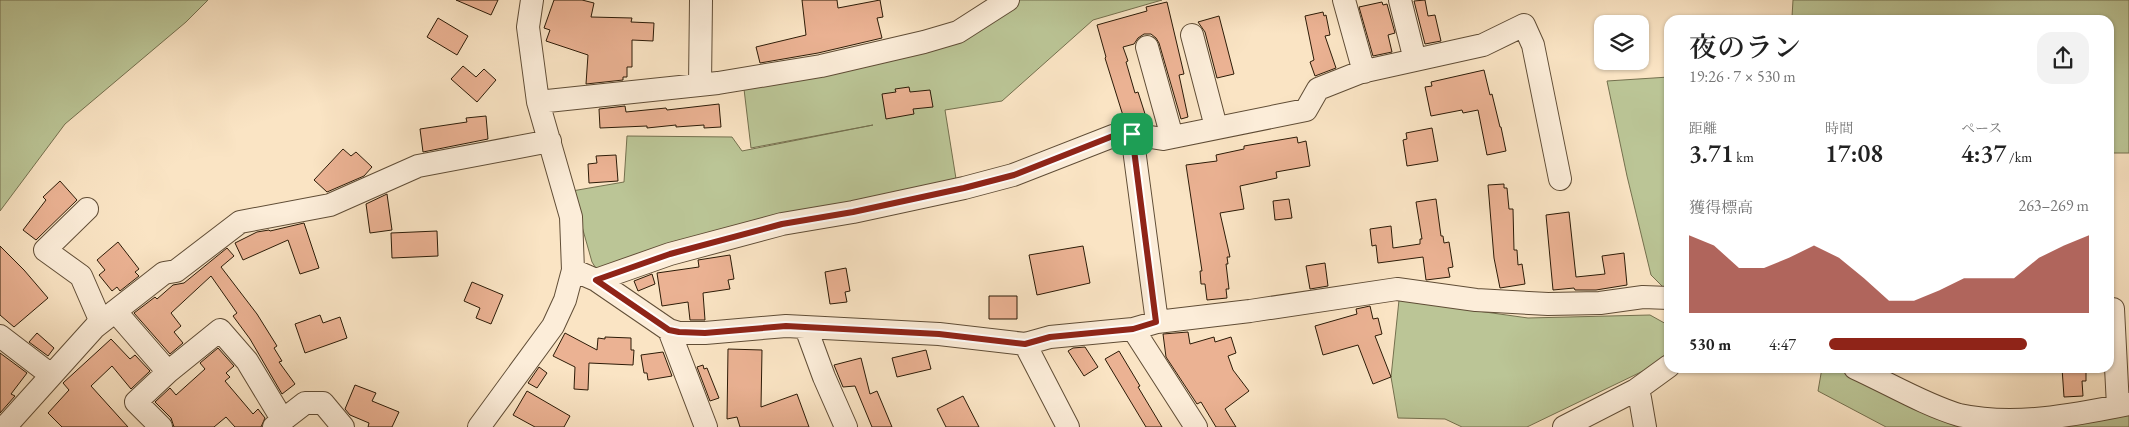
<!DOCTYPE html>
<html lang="ja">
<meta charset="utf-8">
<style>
:root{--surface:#fff;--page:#f2f2f2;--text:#222;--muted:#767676;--accent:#8f2418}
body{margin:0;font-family:"EB Garamond","Noto Serif JP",serif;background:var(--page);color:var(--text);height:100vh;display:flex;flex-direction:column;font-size:19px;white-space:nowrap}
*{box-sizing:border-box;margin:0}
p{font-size:16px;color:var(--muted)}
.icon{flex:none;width:28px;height:28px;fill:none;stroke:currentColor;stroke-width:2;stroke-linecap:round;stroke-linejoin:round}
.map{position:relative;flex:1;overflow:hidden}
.side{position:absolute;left:1664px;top:15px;width:450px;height:358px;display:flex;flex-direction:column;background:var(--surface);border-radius:15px;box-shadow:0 1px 4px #0004}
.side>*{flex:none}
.tools{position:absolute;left:1594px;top:15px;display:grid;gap:10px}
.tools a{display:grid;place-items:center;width:55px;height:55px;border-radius:10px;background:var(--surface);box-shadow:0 1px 4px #0004;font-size:25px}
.pin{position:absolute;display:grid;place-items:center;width:42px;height:42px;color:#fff;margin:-21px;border-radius:10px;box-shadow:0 2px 8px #0006}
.round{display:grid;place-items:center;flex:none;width:52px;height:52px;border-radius:15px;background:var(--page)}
.summary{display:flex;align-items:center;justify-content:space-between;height:85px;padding:0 25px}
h1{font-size:28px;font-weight:600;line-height:38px}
.stats{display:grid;grid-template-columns:repeat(3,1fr);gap:8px;height:85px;padding:5px 25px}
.stats div{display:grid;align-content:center}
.stats b{font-size:25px;font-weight:600}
.stats small{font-size:14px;font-weight:400}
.stats p{font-size:14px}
.chart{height:140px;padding:10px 25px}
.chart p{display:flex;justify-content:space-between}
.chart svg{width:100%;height:90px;margin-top:5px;fill:var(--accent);opacity:.7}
ul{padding:0 25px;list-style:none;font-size:16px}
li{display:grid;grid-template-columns:80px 60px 1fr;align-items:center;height:38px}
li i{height:12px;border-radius:6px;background:var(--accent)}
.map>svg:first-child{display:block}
</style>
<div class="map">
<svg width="2129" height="427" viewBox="0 0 2129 427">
<rect width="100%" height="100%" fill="#fae4c4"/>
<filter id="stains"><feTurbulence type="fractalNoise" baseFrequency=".004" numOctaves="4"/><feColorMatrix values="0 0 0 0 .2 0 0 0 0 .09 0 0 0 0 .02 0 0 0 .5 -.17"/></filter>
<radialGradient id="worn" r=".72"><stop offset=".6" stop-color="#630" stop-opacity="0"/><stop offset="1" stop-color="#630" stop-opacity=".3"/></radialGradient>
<!-- green -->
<path fill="#bbc596" stroke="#74704e" d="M0 0H208L186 22 65 124 0 211Z
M1012 0H1162L1093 20 1002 101 945 110 957 185 597 270 592 262 572 191 624 182 627 136 732 137 742 151 873 125 751 148 744 89 978 20Z
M1793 0H2129V153H2109V20H1780L1792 17Z
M1669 77V293L1651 275 1627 176 1607 81Z
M1399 300 1528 318 1650 315 1668 325V359L1527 427H1462L1445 419 1398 418 1391 377Z
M1822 368H1835L1970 427H1886L1818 391Z
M2129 410V427H2004Z"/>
<!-- building -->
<path fill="#ebb293" stroke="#2c1b07" d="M456 0H498L491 15Z
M554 0H582L594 3 591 17 632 18 631 22 654 23 653 41 632 40V67H627V77H623V80L586 84 588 55 546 41 550 30 544 28Z
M802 0H837L838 8 880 0 883 17 877 18 882 38 818 53 760 63 756 47 806 35Z
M1425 0 1428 16 1435 15 1441 41 1425 44 1414 1Z
M1167 2 1184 74 1179 75 1188 117 1181 119 1159 43 1156 38 1151 34H1144L1138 38 1134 44 1123 47 1128 61 1126 62 1135 93 1138 92 1146 117 1125 122 1105 58 1106 57 1097 25 1147 11 1146 7Z
M1382 2 1383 5 1387 4 1395 33 1388 35 1392 52 1373 56 1359 7Z
M1323 12 1324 16 1326 15 1330 35 1325 36 1336 68 1315 76 1310 62 1314 60 1305 16Z
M1219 16 1234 74 1217 78 1205 32 1198 22Z
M438 18 468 36 457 55 427 37Z
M463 66 476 77 484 69 496 80 477 102 451 79Z
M1484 70 1490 95 1492 94 1500 127H1501L1506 151 1487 155 1478 110 1463 113 1462 110 1431 116 1425 87 1432 86 1431 82Z
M909 87 910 92 930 90 933 107 913 109 914 114 886 119 882 94 896 92 895 89Z
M719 104 721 127 704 128V125L676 127V125L647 128V126L600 128 599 109 625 106 626 112 666 108 667 110Z
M486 116 488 139 423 152 420 129 467 122 466 118Z
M1432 128 1438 161 1407 166 1403 140 1407 139 1406 133Z
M1297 137 1298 143 1306 141 1310 166 1276 172 1277 178 1240 186 1244 209 1220 213 1230 257H1227L1228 264H1226L1229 289H1226L1227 298 1207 300 1205 284H1201L1200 271H1202L1186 165 1217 161 1216 155 1244 149V146Z
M343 149 351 156 356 152 372 167 364 176 327 192 314 180Z
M616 155 618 181 589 183 588 164 597 163 596 156Z
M60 181 77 200 36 240 23 230 46 200 43 197Z
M1504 184V188H1507L1509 209H1513L1514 250H1517L1518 265 1522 264 1525 284 1500 288 1494 258 1488 185Z
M387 194 392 230 370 233 366 204Z
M1289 199 1292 218 1275 220 1273 201Z
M1436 199 1441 236H1443L1444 243 1449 242 1453 267 1448 268 1450 277 1426 280 1423 257 1378 263 1376 245 1372 246 1370 229 1391 226 1393 248 1420 244V239H1422L1416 202Z
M1569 212 1576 277 1605 274 1602 256 1624 253 1627 285 1596 290H1575L1574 288 1553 290 1546 215Z
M304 223 319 268 300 274 288 240 243 260 235 243 257 232 269 230 270 231Z
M437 231 438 256 392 258 391 233Z
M118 242 139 269 135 272 139 276 120 291 117 287 112 291 99 275 105 270 97 260Z
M0 246 24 270 48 298 14 327 0 315Z
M1083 246 1090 283 1037 295 1029 255Z
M227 248 234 256 221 267 257 314 277 346 274 348 282 361 279 362 295 384 282 394 250 339 233 316 237 313 211 276 171 313 181 326 174 332 183 343 170 354 134 313 155 297 157 299 173 285 184 283Z
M730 255 734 279 728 280 730 289 703 293 705 320H690L688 302 662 306 657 273 699 267 698 260Z
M1325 263 1328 286 1310 289 1306 266Z
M846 268 850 291 845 292 847 302 830 304 825 272Z
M652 274 655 284 638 291 634 281Z
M472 282 503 295 491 324 476 318 480 308 464 301Z
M989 296H1017V319H989Z
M1370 306 1373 319 1378 318 1382 334 1375 336 1391 377 1373 384 1358 345 1323 355 1315 326 1357 314 1356 309Z
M320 315 323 323 340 317 347 338 305 353 295 324Z
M1188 332 1190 344 1214 337 1215 342 1231 337 1236 353 1228 356 1233 370 1249 391 1225 409 1236 427H1216L1201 402 1197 404 1166 357 1163 334Z
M37 333 54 348 48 356 29 342Z
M565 333 597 350 598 338 605 339V337L631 338V350H634L633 365 589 363 588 390 574 389 575 367 553 356Z
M111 339 130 359 135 355 150 371 131 389 112 366 91 386 128 427H62L48 413 69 390 63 383Z
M1085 347 1098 367 1084 376 1068 351 1073 348Z
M218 348 234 366 226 373 230 377 225 381 253 414 258 409 265 418 261 427H235L226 417 214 427H174L171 418 155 402 170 388 176 395 205 369 200 363Z
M728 349 762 350 761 407 797 394 809 427H740L737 417 727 419Z
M926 350 931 369 897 377 892 358Z
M1119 351 1140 386 1138 387 1162 427H1146L1105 359Z
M663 352 672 376 648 380 647 373H644L641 355Z
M0 353 27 373 11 394 15 396 0 413Z
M861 358 870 394 877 391 892 427H872L855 386 843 387 834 365Z
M703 365 704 369 707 368 719 398 710 401 697 367Z
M539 367 547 373 537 388 528 383Z
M2062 368H2086V381H2082L2083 396 2064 397Z
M355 385 376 393 372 401 399 412 392 427H368L369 423 350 415 345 409Z
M527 391 570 416 564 427H535L513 415Z
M963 396 979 427H946L937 409Z"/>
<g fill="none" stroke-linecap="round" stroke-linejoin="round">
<!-- minor casing -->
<g stroke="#604d36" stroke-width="24">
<path id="minor" d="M1344 0 1364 72
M1400 0 1415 60
M1192 35 1216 127
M1147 47 1172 137
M700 85 701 0
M538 102 718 83 821 66 924 42 958 32 1008 0
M1132 134 1157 322
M87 209 45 250 81 276 101 322
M573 270 596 280 669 330 679 333H705L786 326 939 334 1025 344 1050 337 1133 329 1157 322 1250 311 1397 289 1476 300 1548 304 1600 303 1643 297 1669 298
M596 280 670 254 782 224 853 212 964 188 1013 175 1113 136 1132 134 1163 139 1306 110 1318 89 1361 72 1483 45 1524 25 1533 45 1560 179
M2113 309 2118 406
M115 311 168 372
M806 328 824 377 846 427
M1133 329 1196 427
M669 330 706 427
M0 336 51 375
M1025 344 1068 427
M1855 368C1888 383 1925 405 1959 415 2015 427 2074 415 2129 404
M1636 390 1640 398 1645 427
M5 427 95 327 164 273 176 271 240 222 330 205 418 166 550 141
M161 427 136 402 168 372 220 330 247 361 282 419
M274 427 305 403H323L343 427
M479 427 553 326 565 300 573 270 571 217 538 102 528 27 532 0
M1564 427 1636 390 1669 366"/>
</g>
<!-- minor -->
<use href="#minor" stroke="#fcedd9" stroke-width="22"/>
</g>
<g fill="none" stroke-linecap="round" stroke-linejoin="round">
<!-- route casing -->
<g stroke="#fff" stroke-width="10">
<path id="route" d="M1132 134 1156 322 1133 329 1050 337 1025 344 939 334 786 326 705 333 679 332 669 330 596 280 670 254 782 224 853 212 964 188 1014 175 1113 136Z"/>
</g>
<!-- route -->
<use href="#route" stroke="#8f2418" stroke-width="6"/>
</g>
<rect width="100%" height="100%" filter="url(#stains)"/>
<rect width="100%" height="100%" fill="url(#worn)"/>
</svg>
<div class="tools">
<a><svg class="icon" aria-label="layers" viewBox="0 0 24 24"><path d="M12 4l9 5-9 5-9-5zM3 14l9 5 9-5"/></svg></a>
</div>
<div class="pin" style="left:1132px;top:134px;background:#1e9e55"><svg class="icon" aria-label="arrive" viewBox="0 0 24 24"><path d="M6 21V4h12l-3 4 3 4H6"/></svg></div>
<section class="side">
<div class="summary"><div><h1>夜のラン</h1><p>19:26 · 7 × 530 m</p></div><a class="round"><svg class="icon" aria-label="share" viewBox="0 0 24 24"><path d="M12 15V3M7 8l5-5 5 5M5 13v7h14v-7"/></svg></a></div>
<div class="stats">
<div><p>距離</p><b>3.71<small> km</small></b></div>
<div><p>時間</p><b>17:08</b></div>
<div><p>ペース</p><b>4:37<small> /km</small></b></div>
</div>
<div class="chart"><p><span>獲得標高</span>263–269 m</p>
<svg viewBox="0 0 160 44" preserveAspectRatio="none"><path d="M0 44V6L10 11L20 22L30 22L40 17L50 11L60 17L70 27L80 38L90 38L100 33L110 27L120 27L130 27L140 17L150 11L160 6V44z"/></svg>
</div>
<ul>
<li><b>530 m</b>4:47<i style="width:76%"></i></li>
</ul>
</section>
</div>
